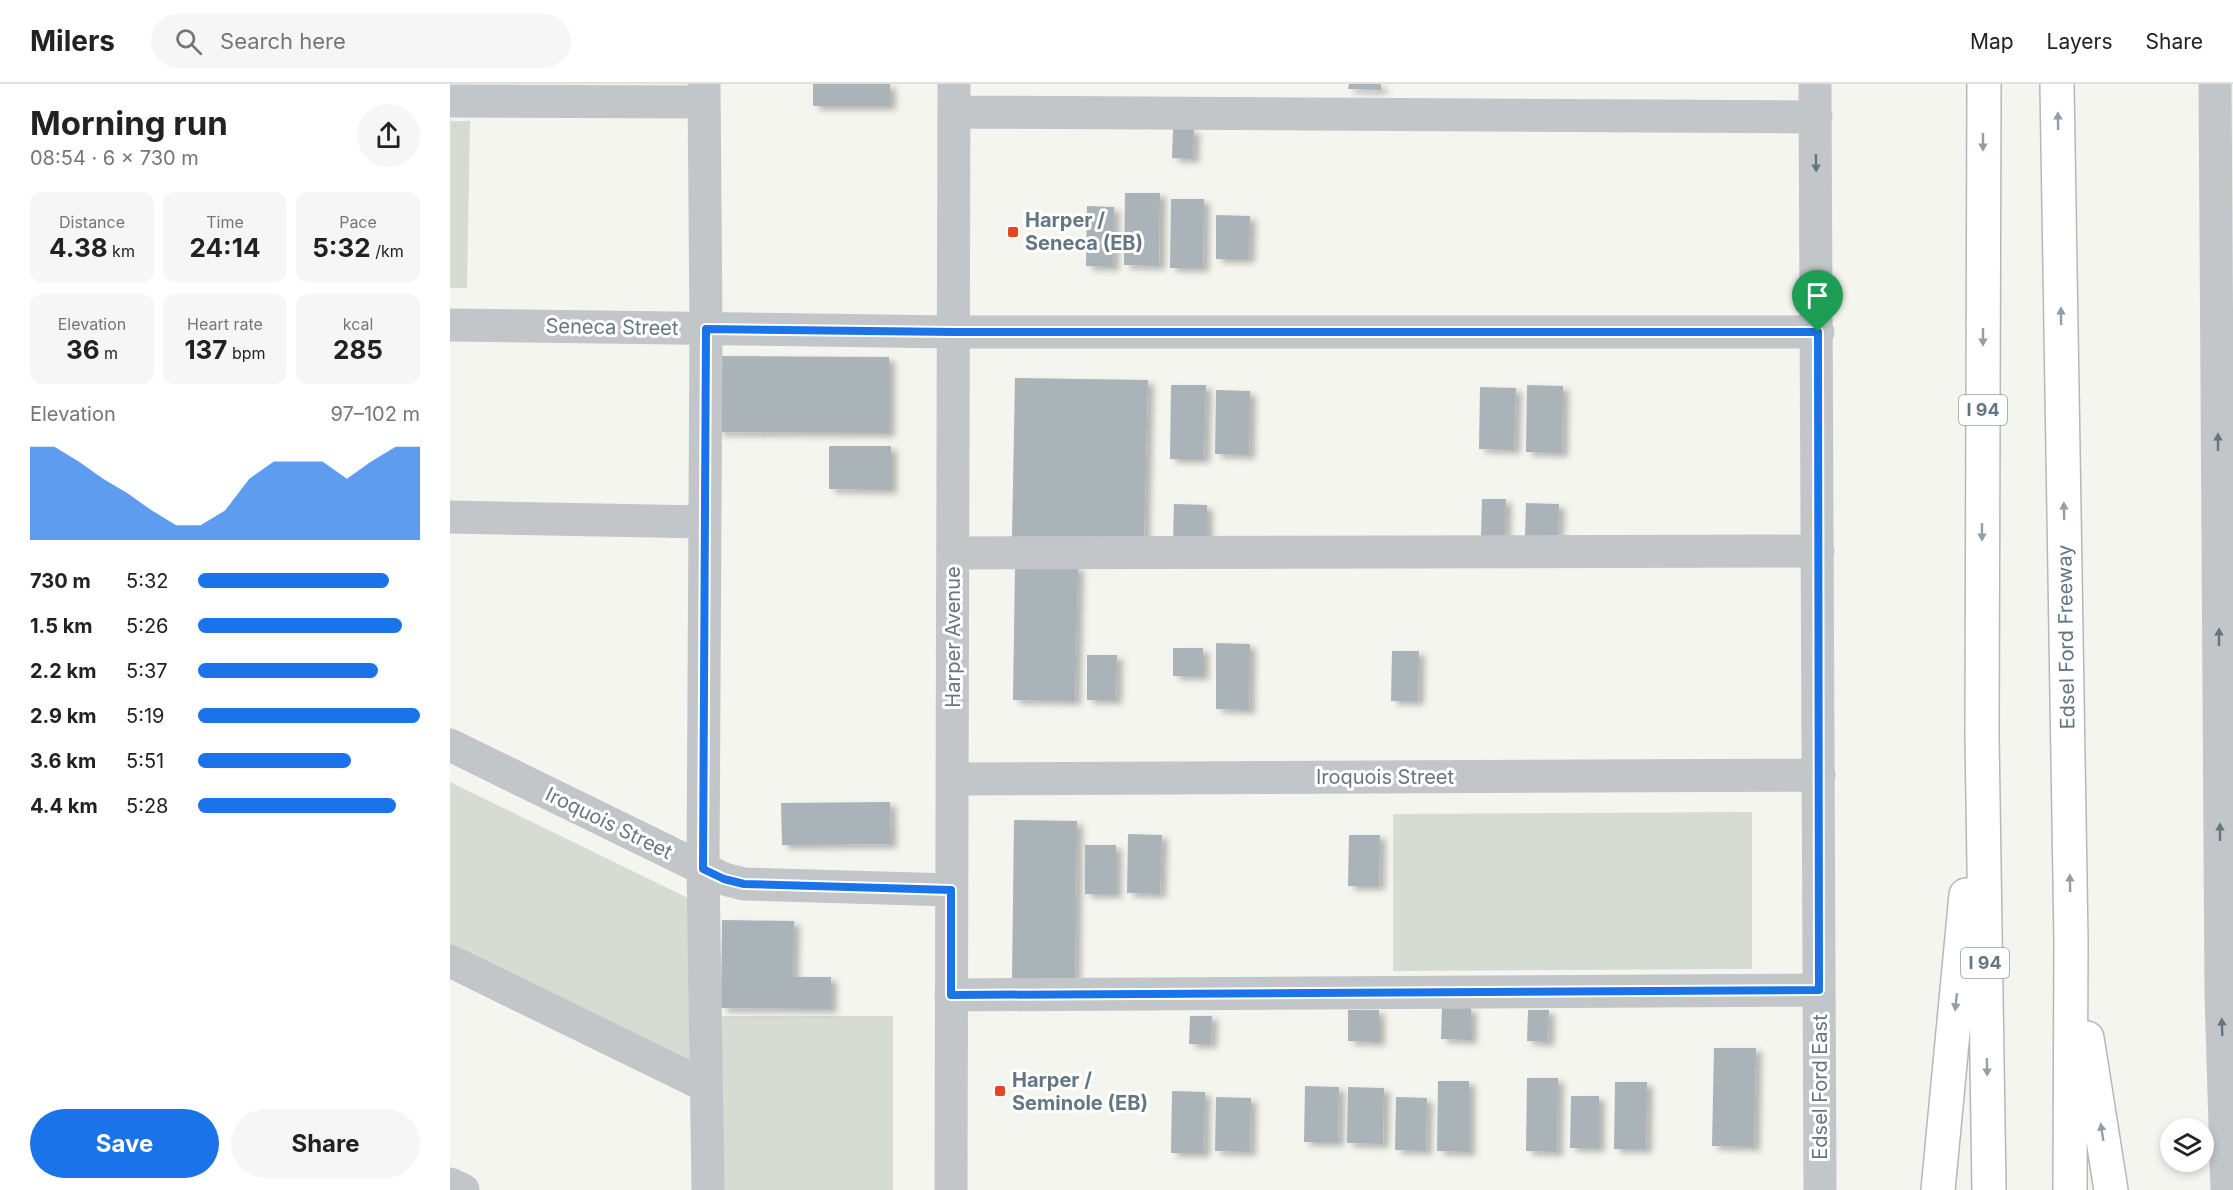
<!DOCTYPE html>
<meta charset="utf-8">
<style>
:root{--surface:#fff;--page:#f6f6f6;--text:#222;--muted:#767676;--line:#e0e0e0;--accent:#1a73e8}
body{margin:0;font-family:Inter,sans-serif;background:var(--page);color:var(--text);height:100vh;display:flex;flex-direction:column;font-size:22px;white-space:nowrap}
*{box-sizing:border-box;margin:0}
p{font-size:20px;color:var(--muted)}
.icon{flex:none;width:33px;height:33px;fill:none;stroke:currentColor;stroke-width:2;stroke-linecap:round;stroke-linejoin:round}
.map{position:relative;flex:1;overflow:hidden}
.sheet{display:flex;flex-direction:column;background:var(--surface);width:450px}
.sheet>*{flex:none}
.buttons{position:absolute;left:1710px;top:1034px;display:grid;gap:12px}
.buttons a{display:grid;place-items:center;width:54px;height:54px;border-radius:50%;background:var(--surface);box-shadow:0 3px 9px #0003;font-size:30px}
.pin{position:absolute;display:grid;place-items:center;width:51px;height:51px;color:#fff;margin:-62px -26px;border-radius:50% 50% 50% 0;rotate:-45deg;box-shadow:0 0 6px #0007}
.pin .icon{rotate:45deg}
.round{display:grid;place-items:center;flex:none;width:63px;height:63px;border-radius:32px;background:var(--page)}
.summary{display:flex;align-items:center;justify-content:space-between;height:102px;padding:0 30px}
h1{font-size:33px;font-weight:700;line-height:45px}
.stats{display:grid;grid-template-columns:repeat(3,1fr);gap:9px;height:102px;padding:6px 30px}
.stats div{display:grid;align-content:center;border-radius:12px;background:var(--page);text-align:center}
.stats b{font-size:26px;font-weight:700}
.stats small{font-size:16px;font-weight:400}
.stats p{font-size:16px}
.chart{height:168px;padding:12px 30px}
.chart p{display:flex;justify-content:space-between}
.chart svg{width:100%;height:108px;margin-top:6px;fill:var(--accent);opacity:.7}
.button{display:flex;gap:12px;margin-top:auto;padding:12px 30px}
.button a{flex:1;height:69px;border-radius:36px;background:var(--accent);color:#fff;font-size:24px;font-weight:700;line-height:69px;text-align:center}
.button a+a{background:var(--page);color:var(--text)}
ul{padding:0 30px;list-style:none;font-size:20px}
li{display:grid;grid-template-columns:96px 72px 1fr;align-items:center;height:45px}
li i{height:15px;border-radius:8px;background:var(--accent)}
header{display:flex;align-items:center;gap:36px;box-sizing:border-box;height:84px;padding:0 30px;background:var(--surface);border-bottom:2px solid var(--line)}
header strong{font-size:28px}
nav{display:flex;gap:33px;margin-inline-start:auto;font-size:21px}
.search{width:420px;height:54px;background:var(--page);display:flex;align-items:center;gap:15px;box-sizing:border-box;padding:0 21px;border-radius:33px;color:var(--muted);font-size:22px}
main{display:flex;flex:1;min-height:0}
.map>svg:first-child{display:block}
</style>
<header>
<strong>Milers</strong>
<div class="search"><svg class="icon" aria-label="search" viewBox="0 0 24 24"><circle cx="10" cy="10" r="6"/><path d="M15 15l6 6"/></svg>Search here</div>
<nav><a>Map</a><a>Layers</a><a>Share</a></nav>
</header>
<main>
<section class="sheet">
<div class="summary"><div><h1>Morning run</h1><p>08:54 · 6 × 730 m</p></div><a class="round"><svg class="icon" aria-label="share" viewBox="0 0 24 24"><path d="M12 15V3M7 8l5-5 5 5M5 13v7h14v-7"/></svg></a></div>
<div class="stats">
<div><p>Distance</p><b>4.38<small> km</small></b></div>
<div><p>Time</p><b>24:14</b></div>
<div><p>Pace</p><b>5:32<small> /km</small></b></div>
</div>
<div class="stats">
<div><p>Elevation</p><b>36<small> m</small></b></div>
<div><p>Heart rate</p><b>137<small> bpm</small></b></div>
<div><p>kcal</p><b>285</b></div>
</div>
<div class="chart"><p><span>Elevation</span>97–102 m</p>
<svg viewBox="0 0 160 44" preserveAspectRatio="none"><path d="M0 44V6L10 6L20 12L30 19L40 25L50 32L60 38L70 38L80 32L90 19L100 12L110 12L120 12L130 19L140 12L150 6L160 6V44z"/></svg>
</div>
<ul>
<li><b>730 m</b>5:32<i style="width:86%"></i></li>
<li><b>1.5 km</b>5:26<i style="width:92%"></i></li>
<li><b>2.2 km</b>5:37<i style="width:81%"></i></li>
<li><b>2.9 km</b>5:19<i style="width:100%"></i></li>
<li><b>3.6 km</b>5:51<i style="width:69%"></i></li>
<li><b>4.4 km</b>5:28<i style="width:89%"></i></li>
</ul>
<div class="button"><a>Save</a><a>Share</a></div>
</section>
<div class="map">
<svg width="1783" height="1106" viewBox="0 0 1783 1106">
<defs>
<filter id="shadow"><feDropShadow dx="6" dy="4" stdDeviation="3" flood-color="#0004"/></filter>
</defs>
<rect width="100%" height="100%" fill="#f5f5f0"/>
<!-- green -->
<path fill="#d6dcd1" d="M0 37H20L17 204H0Z
M0 698 240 815 243 988 0 868Z
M1302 728V885L943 887V730Z
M272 932H443V1106H272Z"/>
<!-- building -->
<path fill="#aab3b7" filter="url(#shadow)" d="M363 0H440V22H363Z
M899 0H931V6L898 5Z
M723 45H744L743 75 722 74Z
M675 109H710L709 182 674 181Z
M721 115H754L753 184H720Z
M637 122 664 123 663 183 636 182Z
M766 131 800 132 799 175H766Z
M268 272 439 273V349L267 348Z
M565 294 698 296 694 456 562 453Z
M721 301H756L754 375H720Z
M1077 301 1113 302 1112 369 1076 368Z
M1030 303 1066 304 1064 366 1029 365Z
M766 306 800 307 799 371 765 370Z
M379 362H441V406L379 405Z
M1032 415H1056L1055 453 1031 452Z
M1076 419 1109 420 1108 452H1075Z
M724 420 757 421V459L723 458Z
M565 481 628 482 625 617 563 616Z
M766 559 800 560 799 626 766 625Z
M723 564H753V592H723Z
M942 567H969L968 617H941Z
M637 571H667L666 616H637Z
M440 718 441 760 332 761 331 719Z
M564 736 627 737 625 895H562Z
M678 750 712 751 710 810 677 809Z
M899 751H930L929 802H898Z
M635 761H666V810H635Z
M272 836 344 837 343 893H381V925L271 924Z
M992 923 1021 924V956L991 955Z
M898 926H929V958L898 957Z
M1078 926H1099L1098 958 1077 957Z
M740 932H762L761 960H739Z
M1264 964H1306L1304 1063 1262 1062Z
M1077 994H1108L1107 1068 1076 1067Z
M988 997H1019V1068L987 1067Z
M1165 998H1197L1196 1065H1164Z
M855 1002 889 1003 888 1058H854Z
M898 1003 934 1004 933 1060 897 1059Z
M722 1007 755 1008 754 1069H721Z
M1121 1012H1149V1064H1120Z
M766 1013 801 1014 800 1068 765 1067Z
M946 1013 977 1014 976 1067 945 1066Z"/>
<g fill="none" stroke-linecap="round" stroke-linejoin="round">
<!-- highway casing -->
<g stroke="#b5b8bb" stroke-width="36">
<path id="highway" d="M1534 0 1532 651 1539 1106
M1607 0 1621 857 1620 1106
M1637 954 1661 1106
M1488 1106 1516 811"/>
</g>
<!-- minor -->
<path stroke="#c2c6c9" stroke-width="33" d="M254 0 256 245 253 785 258 1106
M1365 0 1370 1106
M1765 0 1771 911 1777 1106
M0 17 254 18
M504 28 1366 33
M0 241 503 248H1368
M0 433 255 438
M503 469 1368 467
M0 661 274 795 294 800 501 806
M502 695 1369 691
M0 877 256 1002
M501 911 1369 906
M0 1100 13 1106
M501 1106 504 0"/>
<!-- highway -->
<use href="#highway" stroke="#fff" stroke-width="33"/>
</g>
<!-- one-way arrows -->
<defs><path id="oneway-solid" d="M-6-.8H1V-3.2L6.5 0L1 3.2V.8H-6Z" transform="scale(1.5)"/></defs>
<g fill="#929fa8">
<use href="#oneway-solid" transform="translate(1608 37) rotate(-91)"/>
<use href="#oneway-solid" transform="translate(1533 58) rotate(90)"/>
<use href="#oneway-solid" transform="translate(1611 232) rotate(-91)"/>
<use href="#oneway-solid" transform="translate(1533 253) rotate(90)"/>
<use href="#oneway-solid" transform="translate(1614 427) rotate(-91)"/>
<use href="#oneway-solid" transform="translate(1532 448) rotate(90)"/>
<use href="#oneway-solid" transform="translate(1620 799) rotate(-91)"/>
<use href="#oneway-solid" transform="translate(1506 918) rotate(96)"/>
<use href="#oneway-solid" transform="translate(1537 983) rotate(89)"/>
<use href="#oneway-solid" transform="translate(1652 1048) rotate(-99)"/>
</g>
<g fill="#637682">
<use href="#oneway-solid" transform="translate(1366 79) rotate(89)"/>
<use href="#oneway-solid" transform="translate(1768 358) rotate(-90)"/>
<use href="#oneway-solid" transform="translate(1769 553) rotate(-90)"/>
<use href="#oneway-solid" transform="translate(1770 748) rotate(-90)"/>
<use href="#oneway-solid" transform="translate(1772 943) rotate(-92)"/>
</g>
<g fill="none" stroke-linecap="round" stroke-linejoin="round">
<!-- route casing -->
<g stroke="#fff" stroke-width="12">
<path id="route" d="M256 245 503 248H1368L1369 906 501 911V806L294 800 274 795 253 785Z"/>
</g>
<!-- route -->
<use href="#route" stroke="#1a73e8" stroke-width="8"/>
</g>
<!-- markers -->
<g fill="#e6451f" stroke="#fff" stroke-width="2">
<rect x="557" y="142" width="12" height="12" rx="3"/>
<rect x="544" y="1001" width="12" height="12" rx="3"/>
</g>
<g text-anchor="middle" stroke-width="6" stroke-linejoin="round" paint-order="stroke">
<!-- shield labels -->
<g fill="#fff" stroke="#929fa8" stroke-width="1.5">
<rect x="1509" y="311" width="48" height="30" rx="4.5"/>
<rect x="1511" y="864" width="48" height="30" rx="4.5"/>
</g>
<g font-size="18" font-weight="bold" fill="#637682">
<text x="1533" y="332">I 94</text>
<text x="1535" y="885">I 94</text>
</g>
<!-- poi labels -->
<g font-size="20" font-weight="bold" fill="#637682" stroke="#fff" text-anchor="start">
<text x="575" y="143">Harper /<tspan x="575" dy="23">Seneca (EB)</tspan></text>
<text x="562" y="1003">Harper /<tspan x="562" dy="23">Seminole (EB)</tspan></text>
</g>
<!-- street labels -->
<g font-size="20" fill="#637682" stroke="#fff">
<text transform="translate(162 243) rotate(1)" y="7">Seneca Street</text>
<text transform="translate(503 553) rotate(-90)" y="7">Harper Avenue</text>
<text transform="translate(1616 553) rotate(-91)" y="7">Edsel Ford Freeway</text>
<text x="935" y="700">Iroquois Street</text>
<text transform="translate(159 739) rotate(26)" y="7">Iroquois Street</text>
<text transform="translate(1370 1003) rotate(-90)" y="7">Edsel Ford East</text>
</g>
</g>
</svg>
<div class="buttons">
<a><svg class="icon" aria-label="layers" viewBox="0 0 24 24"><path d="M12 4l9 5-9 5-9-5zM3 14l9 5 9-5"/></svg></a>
</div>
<div class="pin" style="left:1368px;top:248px;background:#1e9e55"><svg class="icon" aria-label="arrive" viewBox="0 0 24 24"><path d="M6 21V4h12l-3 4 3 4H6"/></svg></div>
</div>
</main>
